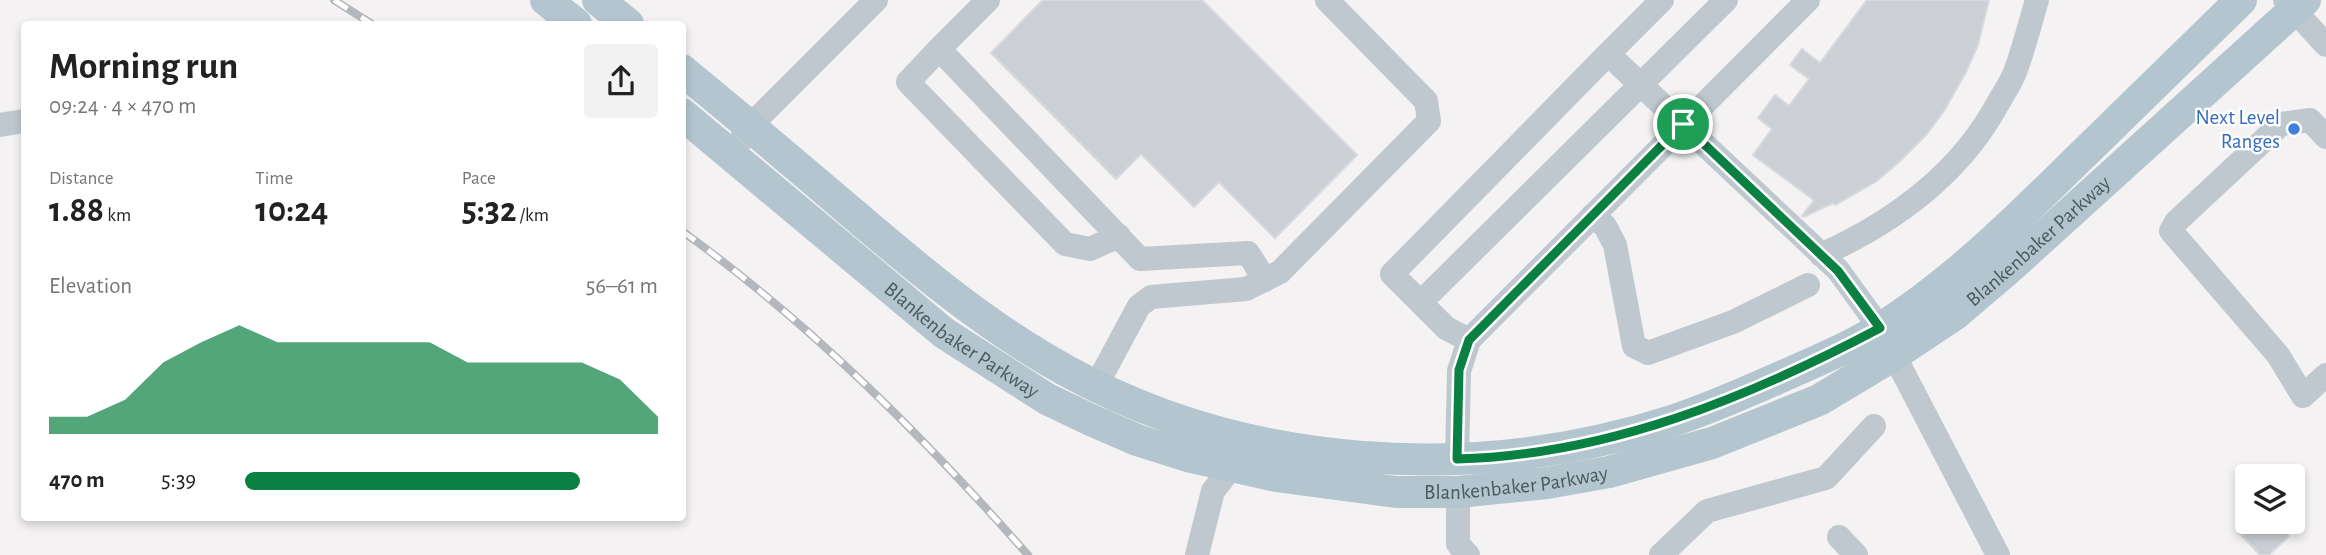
<!DOCTYPE html>
<meta charset="utf-8">
<style>
:root{--surface:#fff;--page:#f2f2f2;--text:#222;--muted:#767676;--accent:#0b8043}
body{margin:0;font-family:"Alegreya Sans",sans-serif;background:var(--page);color:var(--text);height:100vh;display:flex;flex-direction:column;font-size:26px;white-space:nowrap}
*{box-sizing:border-box;margin:0}
p{font-size:23px;color:var(--muted)}
.icon{flex:none;width:38px;height:38px;fill:none;stroke:currentColor;stroke-width:2;stroke-linecap:round;stroke-linejoin:round}
.map{position:relative;flex:1;overflow:hidden}
.side{position:absolute;left:21px;top:21px;width:665px;height:500px;display:flex;flex-direction:column;background:var(--surface);border-radius:7px;box-shadow:0 4px 10px #0003}
.side>*{flex:none}
.fabs{position:absolute;left:2235px;top:464px;display:grid;gap:14px}
.fabs a{display:grid;place-items:center;width:70px;height:70px;border-radius:7px;background:var(--surface);box-shadow:0 4px 10px #0003;font-size:35px}
.pin{position:absolute;display:grid;place-items:center;width:60px;height:60px;color:#fff;margin:-30px;border:4px solid #fff;border-radius:50%;box-shadow:0 2px 7px #0007}
.round{display:grid;place-items:center;flex:none;width:74px;height:74px;border-radius:7px;background:var(--page)}
.headline{display:flex;align-items:center;justify-content:space-between;height:119px;padding:0 28px}
h1{font-size:38px;font-weight:700;line-height:52px}
.stats{display:grid;grid-template-columns:repeat(3,1fr);gap:10px;height:119px;padding:7px 28px}
.stats div{display:grid;align-content:center}
.stats b{font-size:35px;font-weight:700}
.stats small{font-size:19px;font-weight:400}
.stats p{font-size:19px}
.chart{height:196px;padding:14px 28px}
.chart p{display:flex;justify-content:space-between}
.chart svg{width:100%;height:126px;margin-top:7px;fill:var(--accent);opacity:.7}
ul{padding:0 28px;list-style:none;font-size:23px}
li{display:grid;grid-template-columns:112px 84px 1fr;align-items:center;height:52px}
li i{height:18px;border-radius:9px;background:var(--accent)}
.map>svg:first-child{display:block}
</style>
<div class="map">
<svg width="2326" height="555" viewBox="0 0 2326 555">
<rect width="100%" height="100%" fill="#f4f2f2"/>
<!-- building -->
<path fill="#ccd0d4" stroke="#d6d9dd" stroke-width="2" d="M1043 0H1202L1357 155 1275 238 1219 182 1194 207 1141 154 1116 179 991 53Z
M1867 0H1989L1978 45 1966 72 1944 111 1926 135 1900 161 1877 181 1835 205 1833 203 1804 217 1802 216 1814 200 1753 155 1772 129 1758 118 1775 95 1789 106 1809 79 1790 65 1802 49 1820 63Z
M2250 522H2275L2289 536 2269 555H2260L2239 533Z"/>
<g fill="none" stroke-linecap="round" stroke-linejoin="round">
<!-- minor -->
<path stroke="#bec8ce" stroke-width="24" d="M988 0 939 49 1140 259 1248 253 1265 280
M2285 0 2326 45
M939 49 908 82 1065 244 1090 249 1119 236
M1608 54 1662 0
M0 125 24 121
M2326 137 2310 120 2281 124 2176 222 2171 231 2278 355 2303 396 2326 375
M731 155 750 126 876 0
M1592 216 1605 226 1615 245 1634 346 1648 353 1733 322 1808 285
M1821 255C1894 222 1958 176 1997 105 2003 94 2011 83 2015 72 2024 48 2030 24 2037 0
M1421 302 1726 0
M1469 340 1446 328 1392 274 1608 54 1838 270 1880 328 1998 555
M1096 386 1139 306 1151 297 1246 289 1280 272 1429 121 1426 101 1327 0
M1457 459 1459 371 1469 340 1808 0
M1458 492V544L1468 555
M1839 537 1856 555
M1197 555 1213 491 1231 468 1236 452
M1661 555 1707 511 1826 478 1874 426"/>
<!-- major -->
<g stroke="#b3c5cf" stroke-width="32">
<path d="M546 0 576 24"/>
<path d="M598 0 628 24"/>
<path d="M682 70C739 117 795 164 851 212 919 270 987 327 1065 370 1247 471 1475 484 1672 421 1706 410 1740 395 1774 380 1810 364 1847 349 1881 328 1951 284 2011 225 2070 167 2127 111 2184 56 2241 0"/>
<path id="s1" d="M682 114 944 333 1047 399 1091 420 1137 440 1191 457 1276 476 1396 492H1458L1547 483 1609 472 1712 443 1819 400 1894 355 1954 315 2007 270 2305 0"/>
</g>
<!-- rail casing -->
<g stroke="#b4b8bc" stroke-width="8">
<path id="rail" d="M334 0 372 24
M682 231C811 324 923 436 1028 555"/>
</g>
<!-- rail -->
<use href="#rail" stroke="#fff" stroke-width="5" stroke-dasharray="16" stroke-linecap="butt"/>
</g>
<g fill="none" stroke-linecap="round" stroke-linejoin="round">
<!-- route casing -->
<g stroke="#fff" stroke-width="14">
<path id="route" d="M1683 124 1838 271 1880 328C1748 398 1608 455 1457 459L1459 370 1469 340Z"/>
</g>
<!-- route -->
<use href="#route" stroke="#0b8043" stroke-width="9"/>
</g>
<!-- markers -->
<circle fill="#3f7fe0" stroke="#fff" stroke-width="2.5" cx="2294" cy="129" r="7"/>
<g text-anchor="middle" stroke-width="5" stroke-linejoin="round" paint-order="stroke">
<!-- shop labels -->
<g font-size="21" fill="#366cbe" stroke="#fff" text-anchor="end">
<text x="2280" y="124">Next Level<tspan x="2280" dy="24">Ranges</tspan></text>
</g>
<!-- street labels -->
<g font-size="21" fill="#4a585f" stroke="#fff">
<text dy="7" stroke="none"><textPath href="#s1" startOffset="1536">Blankenbaker Parkway</textPath></text>
<text dy="7" stroke="none"><textPath href="#s1" startOffset="360">Blankenbaker Parkway</textPath></text>
<text dy="7" stroke="none"><textPath href="#s1" startOffset="948">Blankenbaker Parkway</textPath></text>
</g>
</g>
</svg>
<div class="fabs">
<a><svg class="icon" aria-label="layers" viewBox="0 0 24 24"><path d="M12 4l9 5-9 5-9-5zM3 14l9 5 9-5"/></svg></a>
</div>
<div class="pin" style="left:1683px;top:124px;background:#1e9e55"><svg class="icon" aria-label="arrive" viewBox="0 0 24 24"><path d="M6 21V4h12l-3 4 3 4H6"/></svg></div>
<section class="side">
<div class="headline"><div><h1>Morning run</h1><p>09:24 · 4 × 470 m</p></div><a class="round"><svg class="icon" aria-label="share" viewBox="0 0 24 24"><path d="M12 15V3M7 8l5-5 5 5M5 13v7h14v-7"/></svg></a></div>
<div class="stats">
<div><p>Distance</p><b>1.88<small> km</small></b></div>
<div><p>Time</p><b>10:24</b></div>
<div><p>Pace</p><b>5:32<small> /km</small></b></div>
</div>
<div class="chart"><p><span>Elevation</span>56–61 m</p>
<svg viewBox="0 0 160 44" preserveAspectRatio="none"><path d="M0 44V38L10 38L20 32L30 19L40 12L50 6L60 12L70 12L80 12L90 12L100 12L110 19L120 19L130 19L140 19L150 25L160 38V44z"/></svg>
</div>
<ul>
<li><b>470 m</b>5:39<i style="width:81%"></i></li>
</ul>
</section>
</div>
